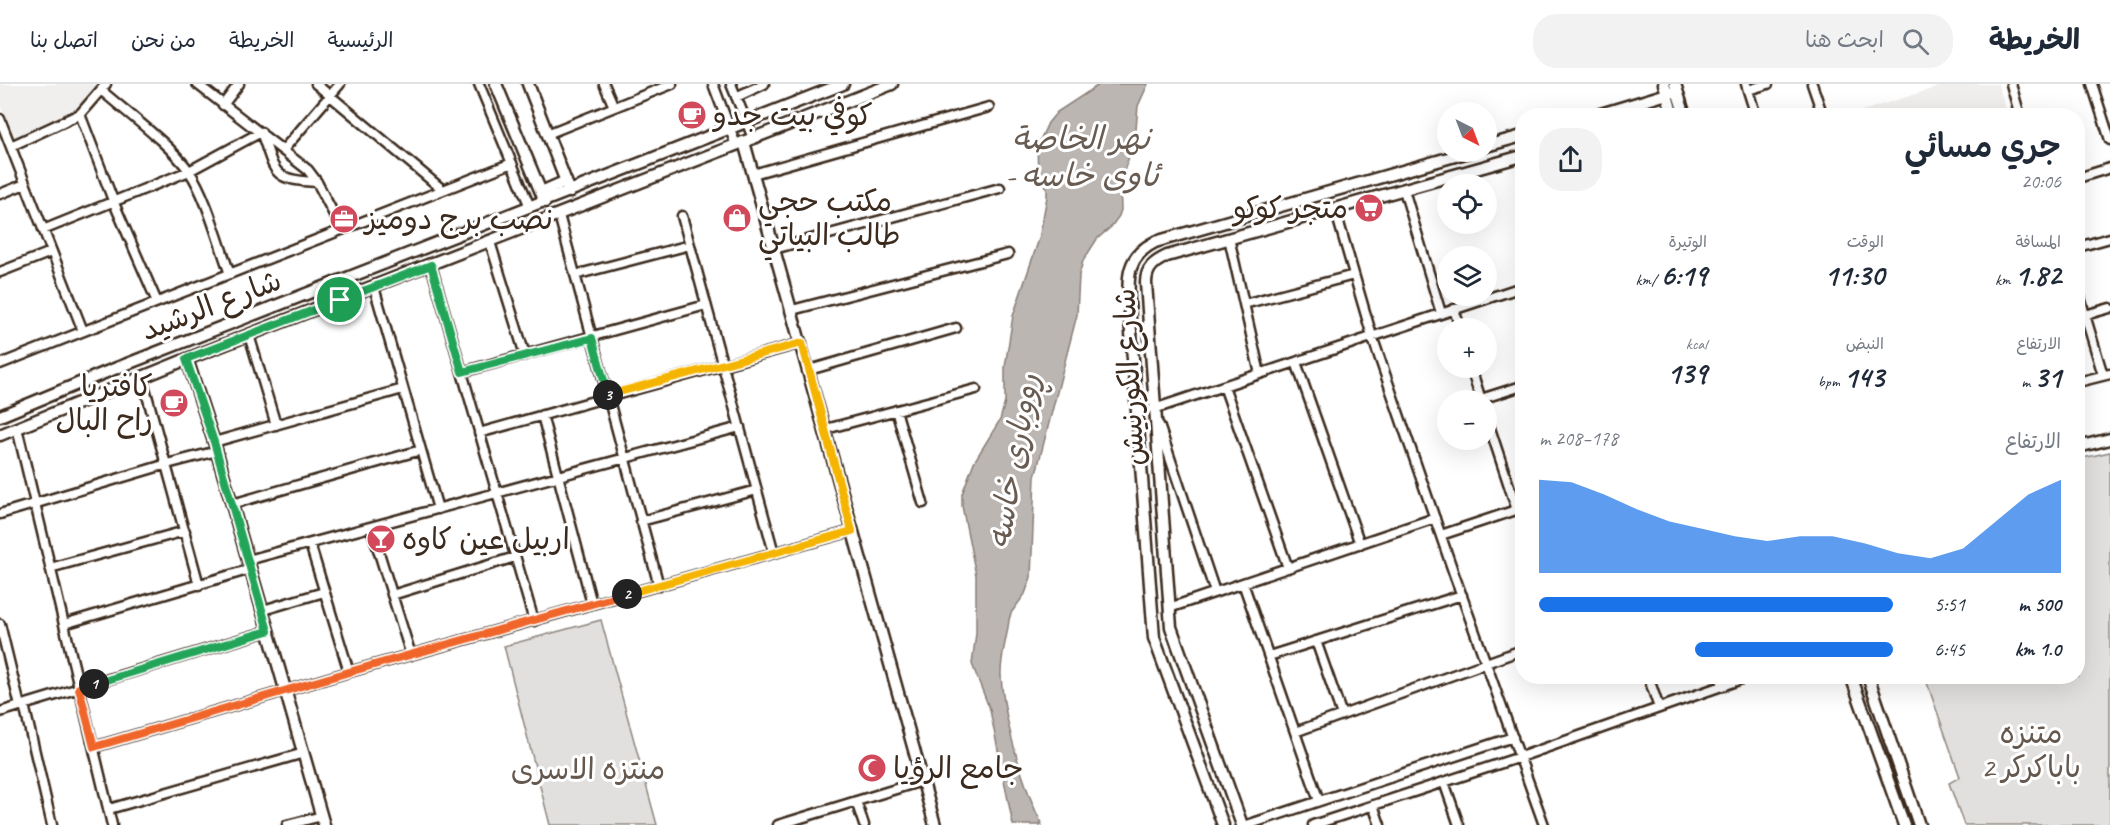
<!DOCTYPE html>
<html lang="ar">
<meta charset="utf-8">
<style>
:root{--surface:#fff;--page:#f2f2f3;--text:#1f2937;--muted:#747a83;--line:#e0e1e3;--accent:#1a73e8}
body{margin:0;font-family:Caveat,"Playpen Sans Arabic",sans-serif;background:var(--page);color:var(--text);direction:rtl;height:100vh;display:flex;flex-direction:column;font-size:22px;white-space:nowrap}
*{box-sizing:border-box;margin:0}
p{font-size:20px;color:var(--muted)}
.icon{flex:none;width:33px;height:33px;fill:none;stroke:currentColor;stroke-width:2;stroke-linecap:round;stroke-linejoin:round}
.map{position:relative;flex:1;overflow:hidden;direction:ltr}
.sheet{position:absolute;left:1515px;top:24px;width:570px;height:576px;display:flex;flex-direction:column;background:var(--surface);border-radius:24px;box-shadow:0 6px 24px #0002;direction:rtl}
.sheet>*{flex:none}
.needle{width:39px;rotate:138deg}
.controls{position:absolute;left:1437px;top:18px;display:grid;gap:12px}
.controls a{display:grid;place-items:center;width:60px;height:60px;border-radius:50%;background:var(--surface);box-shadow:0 6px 24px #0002;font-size:30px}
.pin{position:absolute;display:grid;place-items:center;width:51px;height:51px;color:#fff;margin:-26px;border:3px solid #fff;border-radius:50%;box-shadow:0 2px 6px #0007}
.km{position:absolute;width:30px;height:30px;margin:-15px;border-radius:50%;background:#222;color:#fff;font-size:16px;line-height:30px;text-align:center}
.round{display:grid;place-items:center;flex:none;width:63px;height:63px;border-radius:24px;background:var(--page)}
.summary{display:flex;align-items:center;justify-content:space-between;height:102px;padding:0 24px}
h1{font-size:33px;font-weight:600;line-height:45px}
.stats{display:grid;grid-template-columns:repeat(3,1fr);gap:9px;height:102px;padding:6px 24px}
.stats div{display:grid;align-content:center}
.stats b{font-size:30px;font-weight:600}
.stats small{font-size:16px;font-weight:400}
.stats p{font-size:16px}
.chart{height:168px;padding:12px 24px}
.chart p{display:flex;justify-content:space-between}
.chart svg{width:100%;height:108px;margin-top:6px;fill:var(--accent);opacity:.7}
ul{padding:0 24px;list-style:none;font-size:20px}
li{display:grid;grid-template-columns:96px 72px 1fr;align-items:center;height:45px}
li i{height:15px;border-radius:8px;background:var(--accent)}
header{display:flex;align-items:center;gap:36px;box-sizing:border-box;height:84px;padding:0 30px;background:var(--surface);border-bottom:2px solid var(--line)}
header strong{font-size:28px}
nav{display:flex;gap:33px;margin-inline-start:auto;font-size:21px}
.search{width:420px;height:54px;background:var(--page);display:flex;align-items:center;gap:15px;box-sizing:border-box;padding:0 21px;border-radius:24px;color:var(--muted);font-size:22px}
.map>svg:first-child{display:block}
</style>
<header>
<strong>الخريطة</strong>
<div class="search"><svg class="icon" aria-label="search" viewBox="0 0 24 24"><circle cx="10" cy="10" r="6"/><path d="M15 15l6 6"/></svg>ابحث هنا</div>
<nav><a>الرئيسية</a><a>الخريطة</a><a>من نحن</a><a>اتصل بنا</a></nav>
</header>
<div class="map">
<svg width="2110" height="741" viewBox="0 0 2110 741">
<rect width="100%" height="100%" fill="#fff"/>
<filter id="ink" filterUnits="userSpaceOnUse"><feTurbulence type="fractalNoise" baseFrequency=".0167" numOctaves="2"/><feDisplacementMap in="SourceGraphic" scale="12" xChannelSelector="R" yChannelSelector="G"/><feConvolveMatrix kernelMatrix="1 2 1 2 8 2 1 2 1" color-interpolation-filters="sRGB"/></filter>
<g filter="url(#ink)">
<!-- built -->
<path fill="#f1efee" d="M0 0H97L68 35 14 57 0 21Z
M1948 0H1998L2008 31H1849Z"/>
<!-- green -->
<path fill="#e2e0de" stroke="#8e857e" stroke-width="1.5" d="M2110 368V741H1964L1949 699 1960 693 1925 593 2078 592V375Z
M601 536 657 741H550L504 562Z"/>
<!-- water -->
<path fill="#bcb6b3" stroke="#887e77" stroke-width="1.5" d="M1100 0H1148L1138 22 1135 56 1120 98 1121 126 1119 132 1111 143 1097 155 1083 177 1079 191 1077 231 1035 393 1031 493 1025 510 1011 529 1009 536C1007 555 1000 574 1001 592 1004 636 1023 702 1042 741H1013L990 626 972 580 976 549V491L962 422V410L974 378 1000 336 1005 318V283L1013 232 1039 155 1047 113V105L1038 88 1037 63 1048 39 1057 28Z"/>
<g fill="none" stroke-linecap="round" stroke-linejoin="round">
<!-- minor casing -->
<g stroke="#3b2a1e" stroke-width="13">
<path id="minor" d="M197 0 308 86 317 98 342 146
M316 0 443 106
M479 0 530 123
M604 0 614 23
M713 0 736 61
M731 0 753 54
M1746 0 1756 32
M1812 0 1823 32
M2011 0 2020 32
M2092 0 2110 56
M101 6C127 29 170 60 189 87 206 111 219 160 230 190
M1748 6 1768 0
M736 13 764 0
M223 21 239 0
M80 30 114 119 157 218
M0 35 83 247
M547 50 672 0
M11 62 80 30 106 0
M283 66 340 0
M753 90 989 23
M2078 94 2110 84
M1404 106 1441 229
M0 110 25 100
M1335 125 1372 252 1454 490 1544 741
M559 131 659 502
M682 132 774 469
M43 146 189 87 261 48C276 88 270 96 317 98
M1229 154 1260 290
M490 158 525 271
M2078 163 2110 154
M774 165 1000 104
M431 181 534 537
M0 188 51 168
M575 191 690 161
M374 203 438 425
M2078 206 2085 231 2110 224
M1244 220 1354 191
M1454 225 1460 244
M792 226 1008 170
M2085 231 2103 291
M249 251 276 341
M1296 278 1360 460
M0 280 512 79
M1471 284 1481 316
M809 286 956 244
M462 288 706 221
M142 293 199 501
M2078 298 2110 290
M1224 302 1288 484
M1481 315 1522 302
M896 326 923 419
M1155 329 1154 325 1522 203
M542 331 592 520
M1486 332 1517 426
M1159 341 1215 508
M17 344 112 741
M826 345 976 305
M479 349 802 259
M214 358 403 305
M232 420 421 366
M0 430 167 380 217 367
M641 437 757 406
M371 443 411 571
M1441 451 1522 424
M310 460 349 588
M248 476 740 343
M50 484 185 447
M1243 499 1319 717
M392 511 515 473
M1169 524 1435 434
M263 526 324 508
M0 540 20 622
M64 540 251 485
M1316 557 1342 631
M1269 572 1462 511
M1648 592 1659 624
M1720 592 1723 602
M24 621 52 741
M0 628 268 547
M1295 648 1522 566
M94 663 349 588 852 447
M1444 698 1459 741
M856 717 864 741
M1373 721 1380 741
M109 725 304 669
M287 741 322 732
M778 741 922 697
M1247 741 1513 653
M1313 741 1520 673 1750 592"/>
</g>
<!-- tertiary casing -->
<g stroke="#3b2a1e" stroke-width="15">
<path id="tertiary" d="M744 58 935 741"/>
</g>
<!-- secondary casing -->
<g stroke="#3b2a1e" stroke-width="15">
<path id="secondary" d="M496 0 545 118
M528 0 570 108
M1664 0 1673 32
M1675 0 1685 32
M1594 32 1677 7
M1486 62 1522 52
M541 108 566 97
M187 275 214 358 324 741
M0 332 104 289 843 0
M0 351 187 275 892 0
M2078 363 2110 355
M1851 592 1904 741
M1868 592 1919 741
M1223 741 1154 554 1130 235C1129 202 1121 175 1155 158L1469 68
M1242 741 1171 543 1146 199C1146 184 1154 178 1167 172L1522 72"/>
</g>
<!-- minor -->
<use href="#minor" stroke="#fff" stroke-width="8"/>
<!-- tertiary -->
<use href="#tertiary" stroke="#fff" stroke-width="10"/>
<!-- secondary -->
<use href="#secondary" stroke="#fff" stroke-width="10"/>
</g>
</g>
<g fill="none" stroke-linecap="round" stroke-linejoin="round" filter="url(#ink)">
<!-- split-1 casing -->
<g stroke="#fff" stroke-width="12">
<path id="split-1" d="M94 600 268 547 214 358 186 275 340 216"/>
</g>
<!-- split-2 casing -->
<g stroke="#fff" stroke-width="12">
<path id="split-2" d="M94 600 79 604 94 663 349 588 627 510"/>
</g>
<!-- split-3 casing -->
<g stroke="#fff" stroke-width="12">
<path id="split-3" d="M608 311 802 259 852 447 627 510"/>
</g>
<!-- split-4 casing -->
<g stroke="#fff" stroke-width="12">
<path id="split-4" d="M340 216 431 181 462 288 592 254 608 311"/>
</g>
<!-- split-1 -->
<use href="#split-1" stroke="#22a559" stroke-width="8"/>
<!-- split-2 -->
<use href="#split-2" stroke="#f0652b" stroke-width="8"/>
<!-- split-3 -->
<use href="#split-3" stroke="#f5b400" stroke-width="8"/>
<!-- split-4 -->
<use href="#split-4" stroke="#22a559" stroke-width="8"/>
</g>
<!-- icons -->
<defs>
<g id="cafe-disc" transform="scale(1.5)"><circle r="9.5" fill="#d1495b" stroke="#fff"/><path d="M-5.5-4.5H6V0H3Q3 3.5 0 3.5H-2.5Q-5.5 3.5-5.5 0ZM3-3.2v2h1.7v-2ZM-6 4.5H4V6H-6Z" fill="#fff"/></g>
<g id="supermarket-disc" transform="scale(1.5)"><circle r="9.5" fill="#d1495b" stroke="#fff"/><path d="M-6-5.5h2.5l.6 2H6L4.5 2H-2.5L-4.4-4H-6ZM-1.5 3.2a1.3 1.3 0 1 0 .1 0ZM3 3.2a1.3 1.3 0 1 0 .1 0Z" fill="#fff"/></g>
<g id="shop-disc" transform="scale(1.5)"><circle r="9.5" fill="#d1495b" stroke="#fff"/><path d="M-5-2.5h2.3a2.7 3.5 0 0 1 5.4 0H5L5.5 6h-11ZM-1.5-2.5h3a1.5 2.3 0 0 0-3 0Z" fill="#fff"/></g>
<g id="office-disc" transform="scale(1.5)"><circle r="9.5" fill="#d1495b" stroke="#fff"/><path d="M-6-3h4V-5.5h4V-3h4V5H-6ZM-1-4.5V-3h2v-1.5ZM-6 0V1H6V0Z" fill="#fff"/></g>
<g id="bar-disc" transform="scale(1.5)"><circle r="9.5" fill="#d1495b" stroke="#fff"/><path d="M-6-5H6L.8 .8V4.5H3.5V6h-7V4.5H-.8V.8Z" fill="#fff"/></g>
<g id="mosque-disc" transform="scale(1.5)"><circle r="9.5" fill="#d1495b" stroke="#fff"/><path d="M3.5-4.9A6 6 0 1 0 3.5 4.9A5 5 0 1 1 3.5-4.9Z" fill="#fff"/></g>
</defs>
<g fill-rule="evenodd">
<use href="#cafe-disc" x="692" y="31"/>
<use href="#supermarket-disc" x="1369" y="124"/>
<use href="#shop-disc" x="737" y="134"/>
<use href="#office-disc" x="344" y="135"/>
<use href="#cafe-disc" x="174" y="319"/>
<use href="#bar-disc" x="381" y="455"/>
<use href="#mosque-disc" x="872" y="684"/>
</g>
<g text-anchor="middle" stroke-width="6" stroke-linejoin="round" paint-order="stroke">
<!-- poi labels -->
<g font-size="30" fill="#3b2a1e" stroke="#fff" text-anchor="start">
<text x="713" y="41">كوفي بيت جدو</text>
<text x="758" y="127">مكتب حجي<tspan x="758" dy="34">طالب البياتي</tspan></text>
<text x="1348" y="134" text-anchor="end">متجر كوكو</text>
<text x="365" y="145">نصب برج دوميز</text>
<text x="153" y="312" text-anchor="end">كافتريا<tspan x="153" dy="34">راح البال</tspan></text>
<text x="402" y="465">اربيل عين كاوه</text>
<text x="893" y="694">جامع الرؤيا</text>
</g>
<!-- street labels -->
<g font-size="30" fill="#3b2a1e" stroke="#fff">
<text transform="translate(211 221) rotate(-21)" y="10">شارع الرشيد</text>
<text transform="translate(1129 293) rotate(-93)" y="10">شارع الكورنيش</text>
</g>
<!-- park labels -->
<g font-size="30" fill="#65584e" stroke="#fff">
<text x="2031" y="659">متنزه<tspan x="2031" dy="34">باباكركر 2</tspan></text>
<text x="588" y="695">منتزه الاسرى</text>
</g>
<!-- water labels -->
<g font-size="32" font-style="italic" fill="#685b52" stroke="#fff">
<text x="1081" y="65">نهر الخاصة<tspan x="1081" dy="37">- ئاوی خاسە</tspan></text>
<text transform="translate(1013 377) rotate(-80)" y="11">ڕووباری خاسە</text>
</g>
</g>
</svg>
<div class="controls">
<a><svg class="needle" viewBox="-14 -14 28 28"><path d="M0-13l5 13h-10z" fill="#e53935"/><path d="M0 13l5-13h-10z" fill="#747a83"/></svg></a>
<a><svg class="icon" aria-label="locate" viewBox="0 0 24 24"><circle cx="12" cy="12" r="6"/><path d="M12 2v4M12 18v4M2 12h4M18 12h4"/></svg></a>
<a><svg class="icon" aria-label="layers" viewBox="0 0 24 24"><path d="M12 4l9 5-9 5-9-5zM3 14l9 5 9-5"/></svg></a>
<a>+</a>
<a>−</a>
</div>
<div class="pin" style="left:340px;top:216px;background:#1e9e55"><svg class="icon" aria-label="arrive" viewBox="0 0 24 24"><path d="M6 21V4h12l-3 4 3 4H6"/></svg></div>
<b class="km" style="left:94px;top:600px">1</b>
<b class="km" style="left:627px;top:510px">2</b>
<b class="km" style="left:608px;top:311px">3</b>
<section class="sheet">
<div class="summary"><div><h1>جري مسائي</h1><p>20:06</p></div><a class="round"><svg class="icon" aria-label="share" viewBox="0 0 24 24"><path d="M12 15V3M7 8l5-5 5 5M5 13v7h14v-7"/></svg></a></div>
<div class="stats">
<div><p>المسافة</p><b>1.82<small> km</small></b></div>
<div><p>الوقت</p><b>11:30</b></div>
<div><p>الوتيرة</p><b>6:19<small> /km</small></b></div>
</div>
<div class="stats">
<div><p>الارتفاع</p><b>31<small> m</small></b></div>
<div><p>النبض</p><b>143<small> bpm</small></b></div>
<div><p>kcal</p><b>139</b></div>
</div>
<div class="chart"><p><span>الارتفاع</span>178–208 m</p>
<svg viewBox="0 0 160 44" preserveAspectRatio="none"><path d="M0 44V6L10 7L20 12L30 18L40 23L50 26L60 29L70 31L80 29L90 29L100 32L110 36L120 38L130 34L140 23L150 12L160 6V44z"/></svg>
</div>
<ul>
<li><b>500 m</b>5:51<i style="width:100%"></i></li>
<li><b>1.0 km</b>6:45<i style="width:56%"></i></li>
</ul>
</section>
</div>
